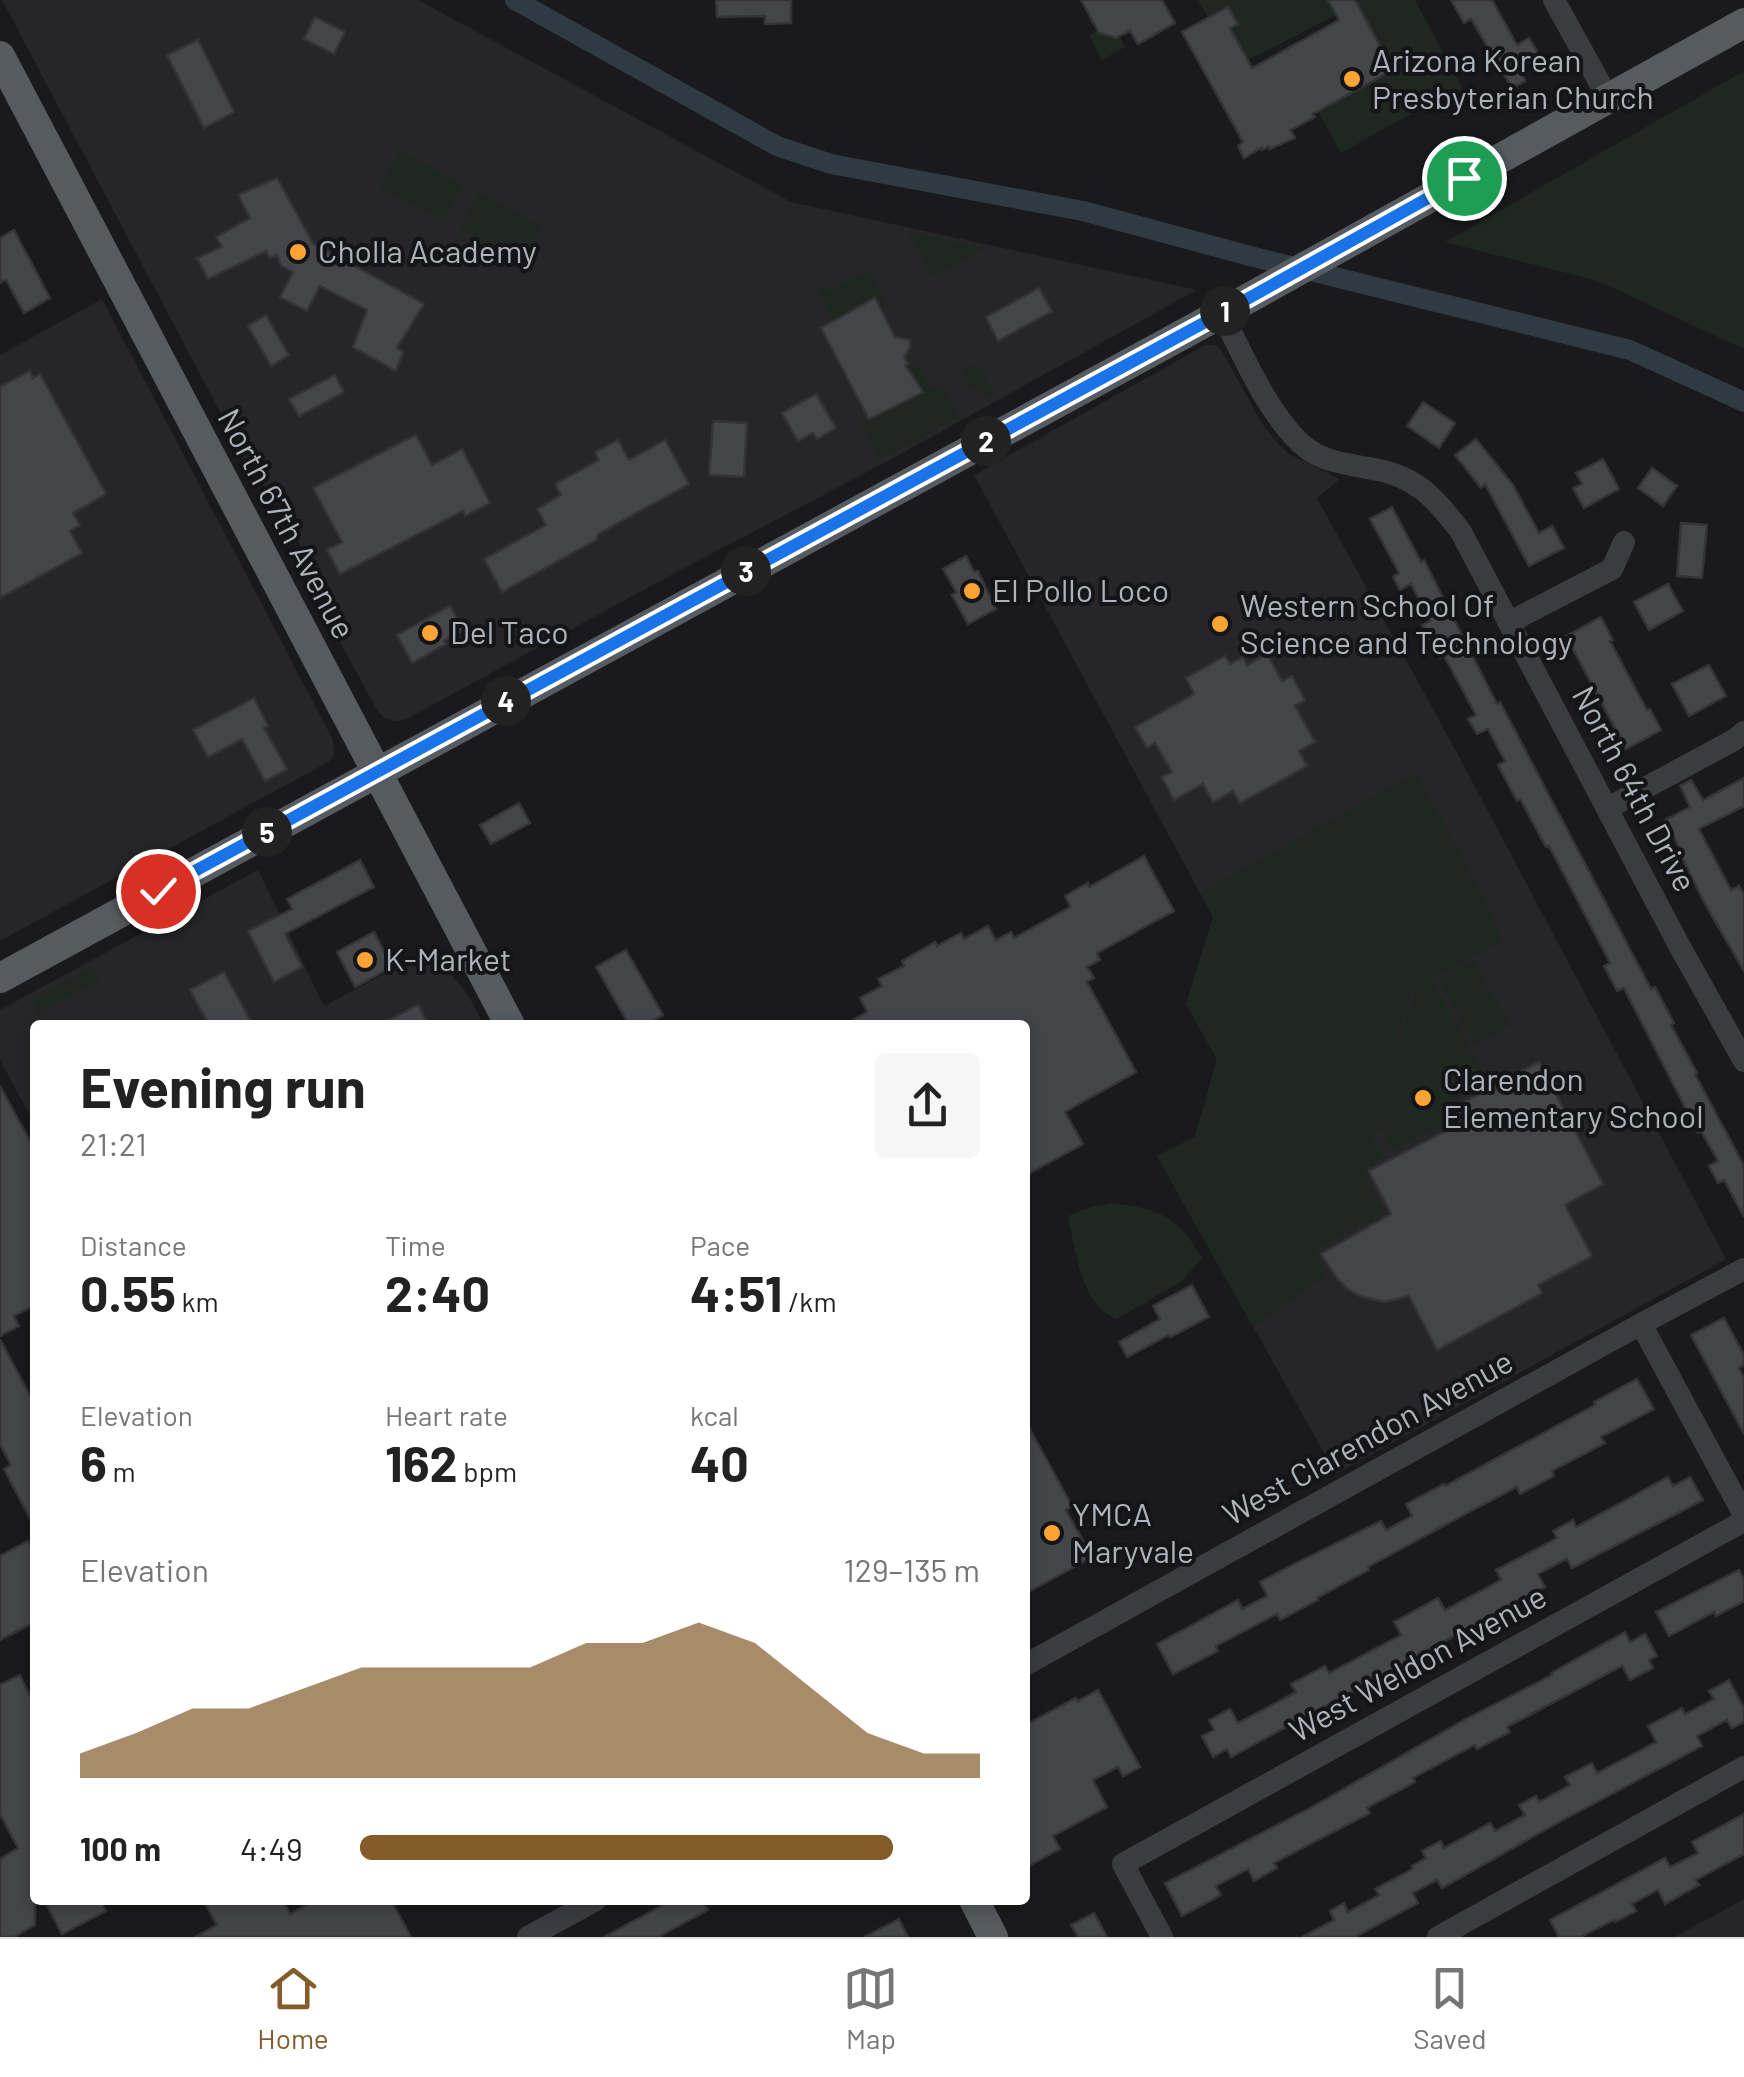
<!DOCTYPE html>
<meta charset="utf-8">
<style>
:root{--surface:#fff;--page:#f6f6f6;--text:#222;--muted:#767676;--line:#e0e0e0;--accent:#845c2a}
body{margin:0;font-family:Barlow,sans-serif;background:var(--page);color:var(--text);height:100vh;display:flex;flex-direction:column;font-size:38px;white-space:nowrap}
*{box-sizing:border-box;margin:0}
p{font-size:32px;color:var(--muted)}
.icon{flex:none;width:55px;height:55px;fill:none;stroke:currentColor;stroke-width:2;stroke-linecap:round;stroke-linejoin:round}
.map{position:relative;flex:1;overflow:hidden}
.panel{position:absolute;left:30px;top:1020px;width:1000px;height:885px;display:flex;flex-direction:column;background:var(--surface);border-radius:10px;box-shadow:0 5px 15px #0003}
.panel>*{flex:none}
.pin{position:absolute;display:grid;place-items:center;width:85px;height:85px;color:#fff;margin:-42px;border:5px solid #fff;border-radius:50%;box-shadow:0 2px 10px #0007}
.km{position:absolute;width:50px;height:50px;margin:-25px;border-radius:50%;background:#222;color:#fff;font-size:28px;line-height:50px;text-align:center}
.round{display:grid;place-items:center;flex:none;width:105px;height:105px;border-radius:10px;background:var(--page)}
.head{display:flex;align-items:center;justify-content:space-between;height:170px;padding:0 50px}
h1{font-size:55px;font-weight:700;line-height:75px}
.figures{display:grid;grid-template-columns:repeat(3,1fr);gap:15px;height:170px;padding:10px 50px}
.figures div{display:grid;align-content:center}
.figures b{font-size:50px;font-weight:700}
.figures small{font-size:28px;font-weight:400}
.figures p{font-size:28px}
.chart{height:280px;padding:20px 50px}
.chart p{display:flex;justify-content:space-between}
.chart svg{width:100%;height:180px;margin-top:10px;fill:var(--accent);opacity:.7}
ul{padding:0 50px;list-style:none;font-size:32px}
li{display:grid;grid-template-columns:160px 120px 1fr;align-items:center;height:75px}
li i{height:25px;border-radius:12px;background:var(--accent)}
.menu{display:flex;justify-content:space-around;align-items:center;height:140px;border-top:2px solid var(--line);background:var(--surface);font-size:28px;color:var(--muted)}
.menu a{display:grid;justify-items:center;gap:5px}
.menu .active{color:var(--accent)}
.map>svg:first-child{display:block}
</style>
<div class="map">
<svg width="1744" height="1937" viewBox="0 0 1744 1937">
<rect width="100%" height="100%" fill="#1a1a1c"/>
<!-- built -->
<path fill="#262629" d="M2 0H418L791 202 1197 290 886 462 673 574 407 719 394 722 385 718 377 710 321 607 302 549 276 499 253 474Z
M102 299 333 740 334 754 330 761 0 941V355Z
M1205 345H1214L1220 348 1263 425 1277 442 1289 454 1340 479 1317 498 1456 751 1726 1259 1336 1474 1157 1156 1195 1137 1217 1059 1186 1004 1213 917 974 475Z
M258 870 324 1006 433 948 441 963 468 995 484 1025H35V1125L0 1060V1010Z
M1744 1899V1937H1675Z"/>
<!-- green -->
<path fill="#1f2820" d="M1198 0H1328L1336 15 1236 66Z
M1355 0H1415L1464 91 1441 103 1428 104 1341 153 1318 111 1393 70Z
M1098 30 1099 33 1116 38 1120 37 1125 47 1102 60 1089 35Z
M1744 71V349L1598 281 1445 242Z
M400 151 463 185 443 220 380 188Z
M479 193 541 226 521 260 460 229Z
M908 232 985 248 933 277Z
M868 270 888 306 881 309 875 299 833 321 817 288 821 286 826 292Z
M916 361 930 389 941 384 959 418 881 459 860 423 922 392 898 369Z
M978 363 995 396 988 399 969 385 963 371Z
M1416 773 1485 899 1501 941 1412 990 1370 1113 1379 1130 1371 1135 1383 1159 1362 1171 1384 1212 1314 1251 1326 1275 1253 1327 1157 1156 1195 1137 1217 1059 1186 1004 1213 917 1201 893Z
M1474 961 1510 1025 1475 1045 1439 981Z
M94 967 101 979 39 1013 32 1000Z
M1433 981 1488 1081 1440 1107 1447 1121 1393 1151 1372 1112 1415 991Z
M1111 1203C1159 1209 1177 1215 1202 1258L1182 1281 1117 1319C1081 1306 1075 1250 1068 1216L1085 1209Z"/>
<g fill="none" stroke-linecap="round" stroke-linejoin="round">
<!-- canal -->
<path stroke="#2f3b42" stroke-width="20" d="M515 0 777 146 831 164 1083 211 1250 256 1630 350 1744 402"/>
</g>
<!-- building -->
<path fill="#444549" stroke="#343438" stroke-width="2.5" d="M716 0H791V23L765 24V16L717 17Z
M1081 0H1162L1175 23 1138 44 1130 31 1116 38 1099 33Z
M1328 0H1355L1393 70 1313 114 1315 117 1291 130 1295 138 1270 149 1269 146 1262 150 1261 148 1244 158 1238 146 1243 142 1182 32 1228 7 1238 24 1230 28 1252 68 1339 20Z
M1451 0H1492L1517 45 1529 38 1540 56 1519 67 1525 81 1512 88 1471 19 1464 23Z
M315 17 345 32 334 54 304 39Z
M198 40 234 112 204 128 167 55Z
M277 178 313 243 424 304 397 348 403 352 396 371 353 347 367 310 320 286 307 311 280 297 293 272 281 266 277 255 270 258 266 251 208 279 197 258 222 247 216 237 250 218 238 195Z
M14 230 50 298 24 313 6 280 0 283V238Z
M1039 288 1052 311 998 341 986 317Z
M875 298 895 337 910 340V348L904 357 908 364 905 365 923 392 869 419 821 328Z
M266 315 289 355 271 366 248 326Z
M30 371 33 378 40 374 106 494 73 513 80 525 70 531 82 553 0 598V387Z
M335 375 344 392 299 416 289 399Z
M816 394 836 428 817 439 813 433 798 441 782 413Z
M1423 402 1455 423 1439 448 1407 426Z
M713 421 747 423 744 477 709 475Z
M416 435 432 465 462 449 490 503 465 516 463 511 340 574 327 550 342 542 313 488Z
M1476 439 1513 485 1539 533 1552 526 1564 548 1529 566 1485 484 1481 488 1455 455Z
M618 440 629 460 665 440 689 484 598 534 596 540 502 592 484 559 546 525 537 509 561 495 555 484 599 460 595 452Z
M1603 459 1619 489 1584 508 1573 488 1582 484 1576 473Z
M1652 468 1677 486 1663 506 1638 488Z
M1392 507 1421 562 1424 560 1497 704 1500 702 1651 989 1655 987 1674 1023 1671 1025 1697 1073 1695 1074 1744 1166V1217L1724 1180 1718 1183 1709 1166 1718 1161 1701 1131 1698 1133 1624 988 1617 991 1604 966 1610 963 1549 846 1546 847 1520 799 1517 801 1498 765 1505 761 1488 729 1477 734 1468 719 1476 715 1444 656 1440 658 1422 625 1430 621 1411 584 1400 590 1393 577 1399 573 1370 519Z
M1681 523 1707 525 1702 578 1677 576Z
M966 556 974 572 978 571 996 609 968 624 952 595 956 592 943 569Z
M1668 584 1683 611 1649 630 1634 602Z
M450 606 464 630 444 641 446 644 412 663 397 635Z
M1601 617 1613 640 1610 641 1647 710 1650 709 1661 730 1626 749 1566 636Z
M1267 654 1282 681 1292 676 1305 700 1295 706 1315 742 1299 751 1307 766 1240 803 1233 791 1213 802 1203 784 1174 800 1162 777 1172 772 1155 743 1147 748 1135 727 1194 694 1186 678 1225 656 1230 664 1243 657 1247 665Z
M1709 665 1726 696 1689 716 1672 684Z
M254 698 268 726 264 728 287 769 265 781 242 739 208 757 193 730Z
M1744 778V806L1699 829 1731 890 1739 886 1744 894V971L1705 904 1681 856 1683 855 1665 820 1690 807 1680 786 1691 780 1703 800Z
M519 803 530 823 491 844 480 825Z
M1144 856 1174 911 1097 953 1100 960 1087 967 1094 978 1087 982 1136 1072 1065 1112 1083 1144 1025 1176V1025H844L867 1012 860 998 882 986 878 979 904 966 902 961 935 942 937 946 961 933 964 939 988 926 996 940 1011 932 1014 938 1070 907 1065 896 1088 883 1089 887Z
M360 860 374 887 285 934 302 967 274 982 248 931 292 909 287 899Z
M374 932 392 967 355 987 337 952Z
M626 950 663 1015 646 1025H629L596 967Z
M224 972 253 1025H209L190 990Z
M418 1005 429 1025H379Z
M1539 1062 1603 1184 1565 1205 1592 1256 1538 1285 1542 1293 1437 1350 1409 1296 1384 1302 1360 1296 1348 1289 1337 1278 1321 1254 1391 1214 1369 1171 1459 1124 1451 1109Z
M0 1086 35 1150V1305L14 1316 19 1326 0 1336Z
M1192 1285 1209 1317 1170 1337 1169 1335 1127 1357 1119 1342 1160 1319 1153 1306Z
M1724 1318 1744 1355V1365L1739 1368 1744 1378V1434L1691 1335Z
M0 1339 35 1405V1528L4 1469 11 1465 0 1444Z
M1637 1379 1654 1409 1601 1437 1605 1443 1552 1471 1554 1476 1520 1494 1517 1487 1473 1510 1368 1567 1369 1570 1317 1598 1318 1600 1280 1620 1277 1614 1216 1646 1218 1651 1173 1674 1157 1644 1238 1600 1242 1609 1267 1596 1260 1582 1298 1562 1381 1521 1386 1530 1412 1516 1406 1504 1444 1484 1445 1486 1595 1405 1594 1402Z
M1025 1420 1072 1506 1066 1510 1092 1557 1025 1594Z
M1668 1477 1673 1486 1690 1477 1703 1500 1572 1568 1567 1559 1538 1574 1545 1587 1231 1757 1227 1749 1213 1757 1202 1736 1214 1730 1209 1720 1230 1709 1238 1723 1296 1692 1291 1684 1325 1666 1329 1673 1401 1635 1394 1622 1438 1598 1445 1610 1501 1580 1496 1570 1557 1538 1553 1531 1573 1520 1576 1527Z
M28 1541 35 1554V1622L0 1640V1556Z
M1739 1570 1744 1579V1601L1716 1616 1714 1612 1669 1636 1656 1612Z
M1625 1632 1630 1642 1645 1634 1657 1656 1649 1660 1653 1668 1630 1680 1622 1666 1507 1727 1510 1732 1477 1749 1475 1745 1413 1778 1415 1782 1367 1808 1370 1813 1274 1863 1277 1868 1254 1881 1248 1869 1216 1886 1221 1895 1182 1916 1165 1883 1312 1807 1462 1721 1552 1675 1551 1673Z
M20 1675 35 1706V1925L14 1937H0V1859L18 1848 0 1814V1685Z
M1729 1680 1744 1708V1722L1732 1728 1727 1720 1697 1736 1702 1746 1563 1820 1442 1888 1437 1880 1413 1893 1418 1903 1355 1937H1302L1334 1920 1330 1911 1344 1903 1348 1912 1379 1895 1375 1889 1413 1869 1412 1866 1426 1858 1422 1851 1441 1841 1444 1848 1490 1823 1495 1831 1525 1815 1519 1805 1536 1796 1539 1802 1570 1785 1565 1777 1592 1763 1597 1773 1656 1742 1648 1726 1682 1708 1685 1714 1714 1699 1709 1691Z
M1098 1690 1140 1767 1123 1776 1118 1767 1093 1780 1107 1807 1053 1836 1060 1849 1025 1868V1725L1076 1698 1078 1701Z
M1744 1814V1854L1696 1880 1699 1885 1665 1904 1658 1890 1632 1904 1636 1911 1615 1922 1614 1920 1581 1937H1559L1550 1920 1665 1858 1670 1867 1698 1853 1692 1842Z
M44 1900H100L106 1911 62 1934Z
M203 1900H283L290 1914 315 1900H391L411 1937H195L217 1925Z
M672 1900H702L708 1910 658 1937H604Z
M1094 1913 1107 1937H1078L1071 1925Z
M899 1919 908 1937H864Z"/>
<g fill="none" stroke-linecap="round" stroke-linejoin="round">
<!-- minor -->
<path stroke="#3b3c42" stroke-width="22" d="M1554 0 1608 98
M1222 313C1242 354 1272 423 1309 450 1327 462 1347 464 1368 468 1415 475 1434 496 1461 532L1680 947 1744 1061
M1510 622 1612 569 1624 542
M1608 808 1734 740 1744 732
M1641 1324 1744 1515
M1025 1665 1641 1324 1744 1269
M528 1937 596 1900
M1162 1937 1123 1864 1744 1521
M1438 1937 1744 1767"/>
<!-- major -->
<path stroke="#565a61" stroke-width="30" d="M0 56 510 1025
M0 978 1222 313 1744 23
M974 1900 993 1937"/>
</g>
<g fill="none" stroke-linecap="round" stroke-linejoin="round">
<!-- route casing -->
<g stroke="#fff" stroke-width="20">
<path id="route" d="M158 891 1222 313 1464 178"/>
</g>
<!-- route -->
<use href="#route" stroke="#1a73e8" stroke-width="12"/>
</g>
<!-- markers -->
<g fill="#fba434" stroke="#151517" stroke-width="4">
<circle cx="1352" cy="79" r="10"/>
<circle cx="298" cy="252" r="10"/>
<circle cx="972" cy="591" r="10"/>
<circle cx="1220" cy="624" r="10"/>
<circle cx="430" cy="633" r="10"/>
<circle cx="365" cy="960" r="10"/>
<circle cx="1423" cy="1098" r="10"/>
<circle cx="1052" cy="1533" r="10"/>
</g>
<g text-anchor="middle" stroke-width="8" stroke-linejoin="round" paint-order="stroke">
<!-- poi labels -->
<g font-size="32" fill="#acb3bc" stroke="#151517" text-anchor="start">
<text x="1372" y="72">Arizona Korean<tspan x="1372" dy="37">Presbyterian Church</tspan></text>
<text x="318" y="263">Cholla Academy</text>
<text x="992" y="602">El Pollo Loco</text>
<text x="1240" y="617">Western School Of<tspan x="1240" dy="37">Science and Technology</tspan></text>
<text x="450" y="644">Del Taco</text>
<text x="385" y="971">K-Market</text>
<text x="1443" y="1091">Clarendon<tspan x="1443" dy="37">Elementary School</tspan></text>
<text x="1072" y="1526">YMCA<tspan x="1072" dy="37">Maryvale</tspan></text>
</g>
<!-- street labels -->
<g font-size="32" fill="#acb3bc" stroke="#151517">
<text transform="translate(286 524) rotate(62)" y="11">North 67th Avenue</text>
<text transform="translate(1634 789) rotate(62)" y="11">North 64th Drive</text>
<text transform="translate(1368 1438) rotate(-29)" y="11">West Clarendon Avenue</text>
<text transform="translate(1418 1664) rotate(-29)" y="11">West Weldon Avenue</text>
</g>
</g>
</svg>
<div class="pin" style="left:1464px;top:178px;background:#1e9e55"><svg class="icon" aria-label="arrive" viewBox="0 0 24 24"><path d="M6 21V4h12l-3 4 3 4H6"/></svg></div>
<div class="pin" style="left:158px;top:891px;background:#d93025"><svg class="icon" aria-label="check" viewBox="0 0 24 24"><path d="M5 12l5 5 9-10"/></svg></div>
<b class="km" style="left:1225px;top:311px">1</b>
<b class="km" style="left:986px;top:441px">2</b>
<b class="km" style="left:746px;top:571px">3</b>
<b class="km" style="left:506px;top:701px">4</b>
<b class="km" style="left:267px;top:832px">5</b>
<section class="panel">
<div class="head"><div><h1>Evening run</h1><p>21:21</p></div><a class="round"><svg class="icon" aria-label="share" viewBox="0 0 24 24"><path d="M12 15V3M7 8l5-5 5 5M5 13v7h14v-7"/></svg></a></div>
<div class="figures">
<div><p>Distance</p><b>0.55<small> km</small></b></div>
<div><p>Time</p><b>2:40</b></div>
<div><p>Pace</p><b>4:51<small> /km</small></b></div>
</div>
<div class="figures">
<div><p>Elevation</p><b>6<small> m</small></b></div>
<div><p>Heart rate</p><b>162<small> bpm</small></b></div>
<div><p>kcal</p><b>40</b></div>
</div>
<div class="chart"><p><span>Elevation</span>129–135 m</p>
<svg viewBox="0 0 160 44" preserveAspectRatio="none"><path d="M0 44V38L10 33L20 27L30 27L40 22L50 17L60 17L70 17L80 17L90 11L100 11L110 6L120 11L130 22L140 33L150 38L160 38V44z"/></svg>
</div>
<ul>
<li><b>100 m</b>4:49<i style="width:86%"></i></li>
</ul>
</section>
</div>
<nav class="menu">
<a class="active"><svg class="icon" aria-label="home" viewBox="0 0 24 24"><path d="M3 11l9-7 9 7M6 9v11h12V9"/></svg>Home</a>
<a><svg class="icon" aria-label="map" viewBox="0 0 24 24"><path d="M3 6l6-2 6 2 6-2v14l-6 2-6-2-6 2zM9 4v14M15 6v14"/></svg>Map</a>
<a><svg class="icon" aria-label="saved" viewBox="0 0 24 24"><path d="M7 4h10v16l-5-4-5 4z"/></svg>Saved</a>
</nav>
